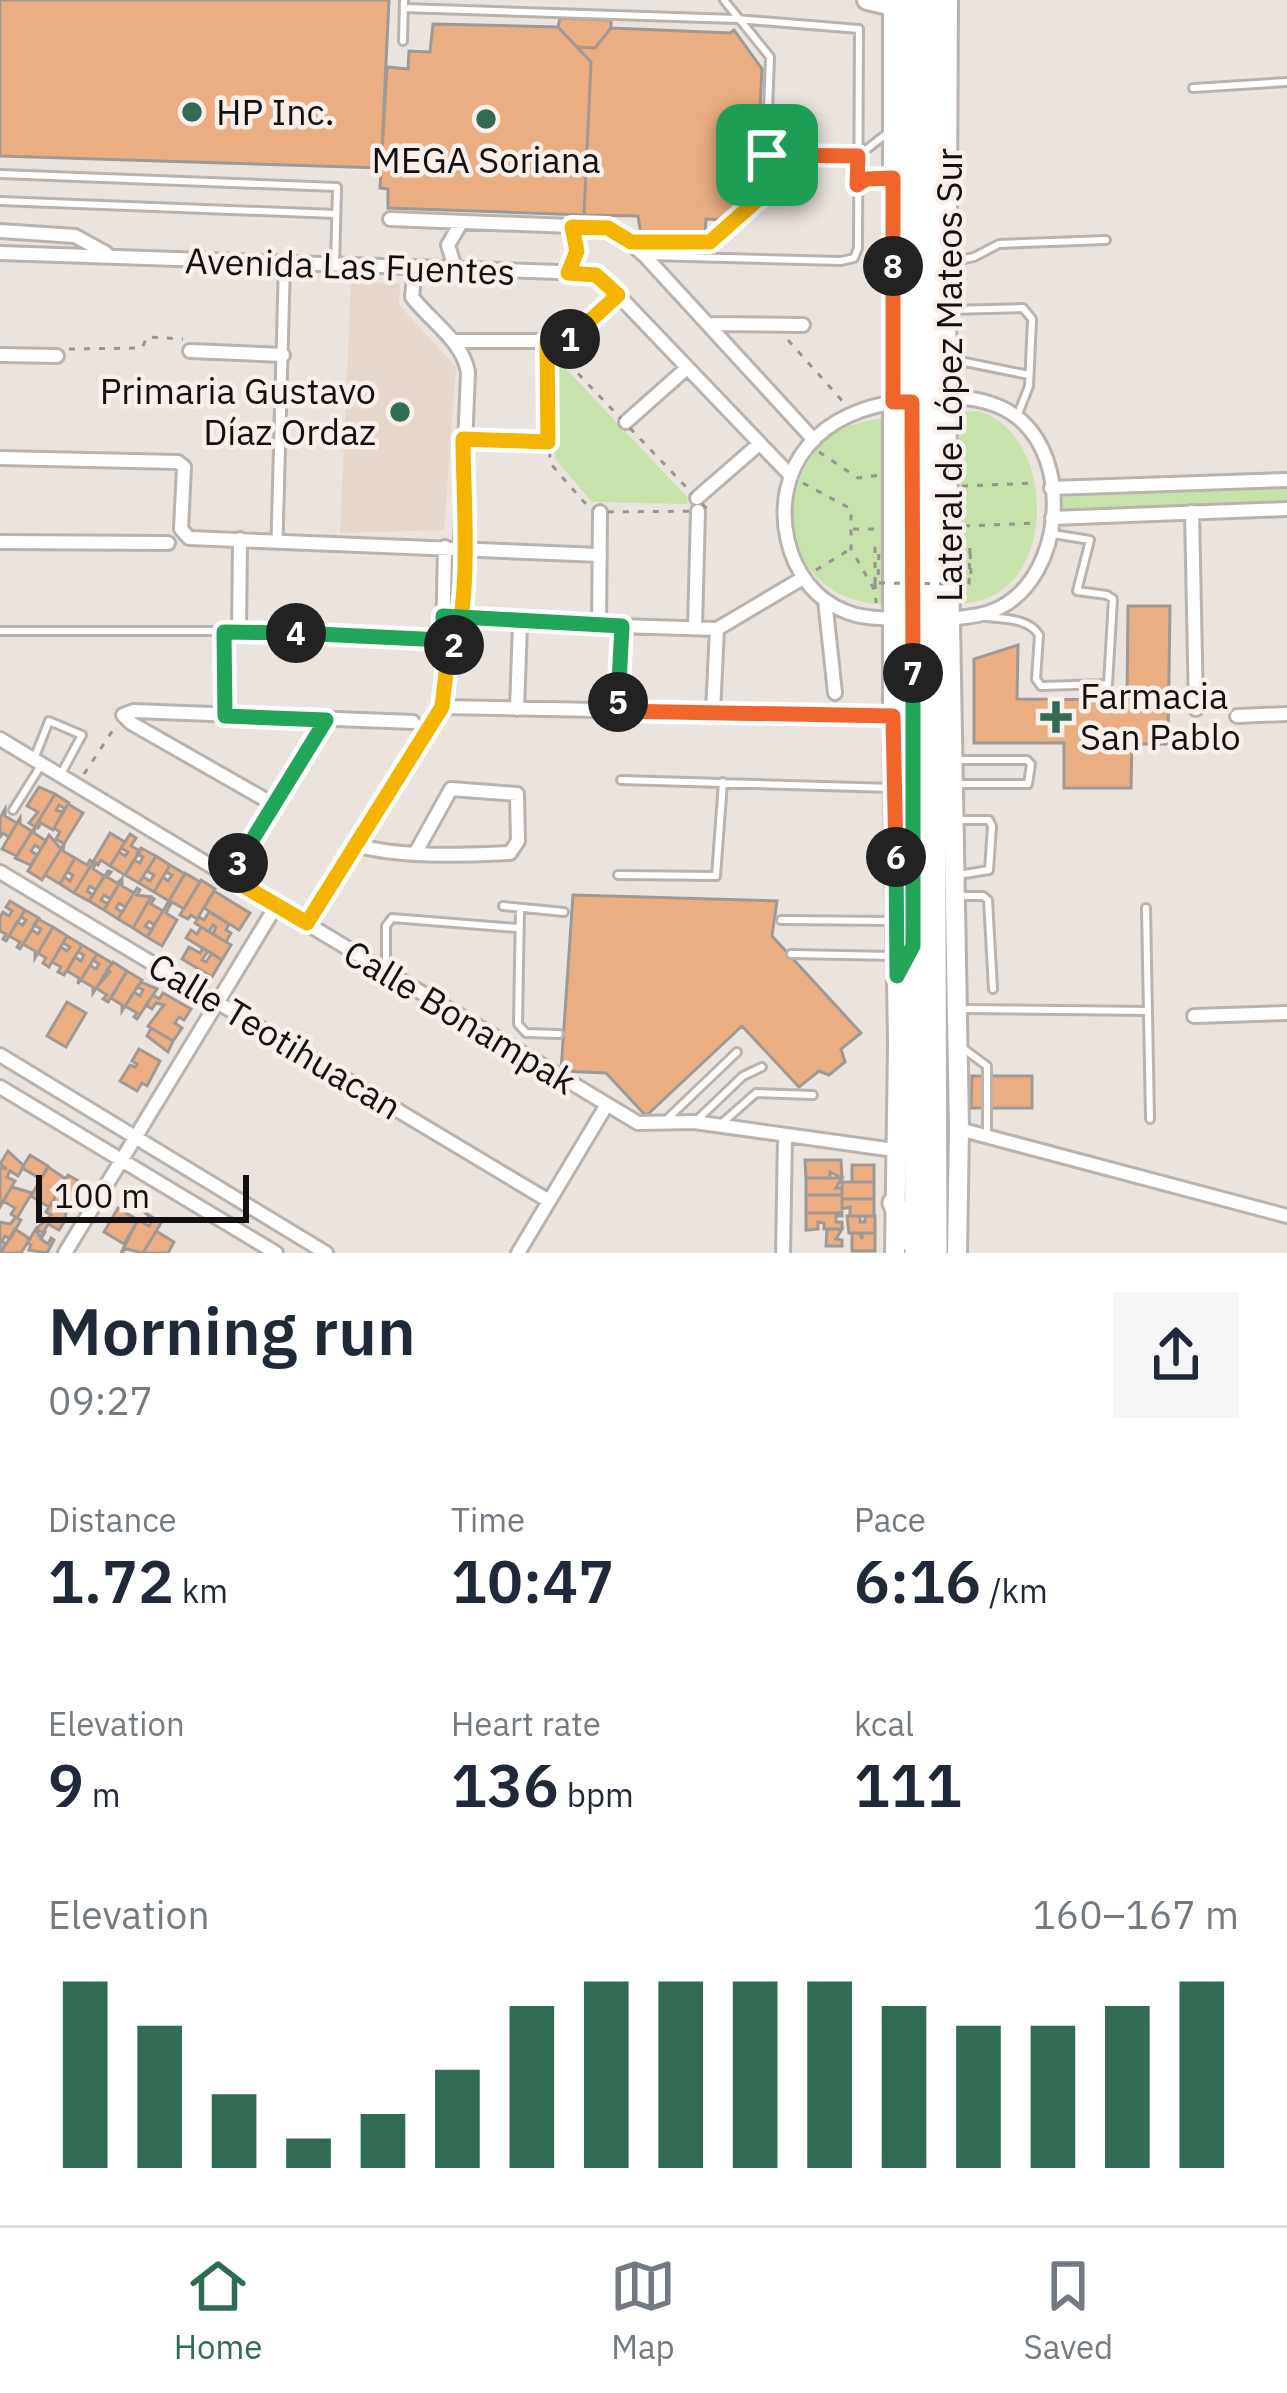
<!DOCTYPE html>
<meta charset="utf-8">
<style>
:root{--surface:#fff;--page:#f6f6f7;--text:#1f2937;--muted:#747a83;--line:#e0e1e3;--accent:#326b53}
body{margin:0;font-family:"IBM Plex Sans",sans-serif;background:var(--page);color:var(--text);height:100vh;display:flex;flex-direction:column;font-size:45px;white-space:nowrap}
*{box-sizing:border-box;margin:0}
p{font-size:39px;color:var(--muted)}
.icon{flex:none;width:66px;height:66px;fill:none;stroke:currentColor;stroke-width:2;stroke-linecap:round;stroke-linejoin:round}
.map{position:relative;height:1253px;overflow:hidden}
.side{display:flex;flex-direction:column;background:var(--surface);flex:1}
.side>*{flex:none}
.scale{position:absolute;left:36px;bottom:30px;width:213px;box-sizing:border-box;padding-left:12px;border:6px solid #13100f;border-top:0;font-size:33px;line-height:42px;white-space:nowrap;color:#13100f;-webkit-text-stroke:9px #f9f0eb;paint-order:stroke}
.pin{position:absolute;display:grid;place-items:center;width:102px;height:102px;color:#fff;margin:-51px;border-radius:24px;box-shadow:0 6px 18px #0006}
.km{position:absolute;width:60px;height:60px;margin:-30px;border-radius:50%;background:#222;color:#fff;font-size:33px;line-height:60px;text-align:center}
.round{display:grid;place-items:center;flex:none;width:126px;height:126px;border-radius:0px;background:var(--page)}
.headline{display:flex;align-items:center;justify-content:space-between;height:204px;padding:0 48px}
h1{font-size:66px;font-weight:600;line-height:90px}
.figures{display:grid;grid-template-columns:repeat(3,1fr);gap:18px;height:204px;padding:12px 48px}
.figures div{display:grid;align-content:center}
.figures b{font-size:60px;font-weight:600}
.figures small{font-size:33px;font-weight:400}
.figures p{font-size:33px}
.chart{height:336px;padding:24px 48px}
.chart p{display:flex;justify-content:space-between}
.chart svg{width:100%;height:216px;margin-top:12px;stroke:var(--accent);stroke-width:6}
.dock{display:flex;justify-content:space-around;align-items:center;height:168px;border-top:3px solid var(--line);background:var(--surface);font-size:33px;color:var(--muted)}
.dock a{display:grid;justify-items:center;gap:6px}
.dock .current{color:var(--accent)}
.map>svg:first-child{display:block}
</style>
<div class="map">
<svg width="1287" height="1253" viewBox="0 0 1287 1253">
<rect width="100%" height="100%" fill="#ebe3dd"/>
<!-- built -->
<path fill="#e6d7cd" d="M351 280 400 284 399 305 456 367 444 530 340 533Z"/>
<!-- green -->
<path fill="#c7e2ab" d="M552 354 688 498 687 504 592 502 555 459Z
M978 411C1060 435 1058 600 963 603L958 412Z
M882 418 886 604C814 605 774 538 802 474 810 457 821 441 837 431 851 424 868 421 882 418Z
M1287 487V503L1059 511 1061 497Z"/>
<!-- building -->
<path fill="#eaae82" stroke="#a09893" stroke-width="3" d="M0 0H389L381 168 0 156Z
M560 18 611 20V28L595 48 577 47 558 27Z
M433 24 558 27 591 62 584 215 388 208V189L380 188 387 67 408 69 409 51 430 52Z
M611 28 730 33 734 30 762 69 756 189 760 195 744 208 741 204 724 220 706 219 705 236 641 234 638 216 584 215 591 62 577 47 595 48Z
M1128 606H1170L1168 744H1132L1131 788H1064V743H974V659L1018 645 1017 699 1127 700Z
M39 787 55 794 35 827 29 823 38 812 27 806Z
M55 794 69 803 65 809 59 805 56 810 63 812 53 830 41 823 38 828 35 827Z
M68 804 83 813 64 844 56 839 60 832 54 828Z
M5 809V816L17 823 9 837 3 833 0 837V818Z
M20 818V824L32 831 17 856 2 849Z
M35 827 34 833 46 841 41 849 35 845 31 851 37 855 31 865 15 858Z
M110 833 125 842 110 866 101 860 98 865 93 862Z
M130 834 136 838 131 846 140 851 125 875 110 866 119 852 125 856 128 852 121 848Z
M49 835 61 849 42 880 28 871Z
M64 844 63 851 75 858 60 884 45 875Z
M141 848 156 856 139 883 125 875 134 860 140 863 143 857 137 854Z
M156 856 170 865 154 892 139 883 143 877 150 881 154 875 147 871Z
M75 858 87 865 90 860 93 862 74 893 60 884 64 877 70 881 73 875 67 872Z
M93 862 96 863 93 869 104 876 96 890 90 886 87 891 93 895 89 901 74 893Z
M170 865 185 874 169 901 154 892 163 877 168 881 172 875 166 872Z
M108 871 111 872 107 877 117 883 122 879 110 899 104 895 101 900 108 904 104 910 89 901Z
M185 873 200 882 184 909 172 902 169 907 166 906Z
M122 879V886L134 893 125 907 119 903 116 908 122 912 118 919 104 910Z
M201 880 215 889 197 919 191 915 188 919 180 915Z
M137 888 140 890 137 895 151 897 133 928 118 919Z
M214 891 250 913 239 930 204 908Z
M573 895 777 901 772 936 861 1033 841 1049 845 1062 829 1075 819 1071 799 1087 742 1026 646 1116 606 1073 561 1071Z
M151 897 154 899 151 904 163 911 154 925 149 921 145 926 152 930 147 937 133 928Z
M10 901 25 910 6 941 3 939 6 934 0 931V917L3 912 9 916 12 911 6 907Z
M166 906 169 907 166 913 177 920 162 946 147 937Z
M25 910 39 918 20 949 17 947 20 942 9 936 17 922 23 925 26 920 21 917Z
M209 912 229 924 226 930 231 933 226 942 213 934 216 927 213 925 209 932 195 923 199 917 204 920Z
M38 919 53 927 35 958V951L23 944 32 930 38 934 41 929 34 925Z
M53 927 67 936 49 967 43 963 46 958 38 953Z
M201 927 231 945 222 960 186 938 191 930 197 934Z
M67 936 82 945 64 975 58 972 61 967 52 962 61 947 67 951 70 947 63 943Z
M82 945 97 954 78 984 79 978 67 971 75 957 81 961 84 955 78 952Z
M189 947 200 953 203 948 208 951 202 960 206 962 212 953 222 960 212 977 182 959Z
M97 954 112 963 93 993V987L81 980 90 965 96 969 99 964 93 960Z
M113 962 127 971 108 1002 103 999 107 995 96 988 110 972 107 970Z
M127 971 142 980 122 1011V1005L111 998Z
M141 982 157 989 137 1019 134 1017 137 1013 125 1006 134 992 140 996 143 990 137 987Z
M163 993 191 1009 184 1020 179 1017 175 1023 182 1028 173 1041 148 1026 164 1005 156 1003 152 1009 146 1005 153 995 159 999Z
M67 1002 86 1013 66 1047 47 1036Z
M151 1028 173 1041 168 1052 147 1036Z
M139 1049 160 1061 147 1086 142 1083 137 1091 120 1081 130 1065 135 1067 137 1064 132 1061Z
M972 1076H1032V1108H971Z
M8 1151 24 1166 18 1176 10 1171 7 1177 15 1181 0 1207V1168L7 1169 0 1164Z
M30 1155 48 1166 41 1179 22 1168Z
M805 1160H841L842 1178 830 1172V1178H806Z
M852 1165H874V1182H852Z
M48 1167 66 1179 49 1207 31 1196Z
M68 1175 84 1184 66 1213 51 1204Z
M806 1178H842L836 1188H842V1195H806Z
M842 1182H874V1199H842Z
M12 1187 32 1193 17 1218 11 1214 15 1208 3 1201Z
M806 1195H842V1213H806Z
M842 1199H874V1216H850V1207L842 1209Z
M51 1204 66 1213 64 1222 59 1230 48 1224 43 1233 36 1229 51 1215 46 1212Z
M118 1208 138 1220 124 1244 104 1232Z
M143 1211 161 1223 143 1253 126 1249 121 1253 138 1220 149 1226 153 1220Z
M806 1213H842V1216H836V1222H842V1229H824V1223L818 1222V1229L806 1230Z
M847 1216H860V1222H865V1216H875V1233H849Z
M16 1217 21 1220 10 1239 5 1236 2 1241 6 1244 0 1253V1222L10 1224Z
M15 1229 30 1239 21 1253H1Z
M36 1229 39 1236 44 1234 41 1239 48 1244 51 1238 54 1240 47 1253 29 1250 31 1245 27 1243Z
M827 1229H842L836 1239 842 1240V1246H826Z
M156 1231 174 1242 168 1253H143Z
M852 1233H860L862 1239V1233H875V1251H852Z"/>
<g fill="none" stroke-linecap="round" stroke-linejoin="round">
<!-- service casing -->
<g stroke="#bab2ac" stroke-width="12">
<path id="service" d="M404 8 736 19 859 29 858 248 854 258 841 261 649 256
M403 41 404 0
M1193 88 1287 82
M768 155 858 156 890 131
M0 174 337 187 335 265
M857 185 866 179 888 178
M0 201 336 214
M631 242H710L765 192 770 57 724 0
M951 262 974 257 999 244 1106 240
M949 310 1023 308 1032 319 1029 386 1018 414
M950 359 1029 375
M986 617C1004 619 1029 618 1039 635L1036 679 1041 686 1108 684 1113 599 1107 595 1077 591 1090 540 1053 534
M0 631H224
M238 631 457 641
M34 759 49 721 82 735 62 772
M956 760H1027L1031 764 1028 784H959
M621 780 893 788
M13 810 40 767
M618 875 716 876 723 782
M958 875 989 870 992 826 989 820H959
M958 896H983L988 900 993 989
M503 906 564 912
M1146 908 1150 1119
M520 909 518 1024 526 1033 559 1034
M781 920 893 921
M791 954 893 956
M386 972V926L392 918 517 928
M959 1009 1148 1011
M960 1046 987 1066V1137
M697 1120 743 1076 762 1067
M665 1121 737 1052
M721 1124 756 1093 813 1095"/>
</g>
<!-- pedestrian casing -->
<g stroke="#bab2ac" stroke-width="15">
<path id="pedestrian" d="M277 540 284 281"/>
</g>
<!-- minor casing -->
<g stroke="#bab2ac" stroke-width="18">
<path id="minor" d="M390 219 595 227 620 234 645 256 814 440
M0 231 75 236 106 253
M0 253 588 273 618 295 791 476
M456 271 448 245 461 223
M568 273 577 251 572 227
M708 324 803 325
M453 341H547
M190 351 283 355
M557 352 618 295
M0 355 57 356
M946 396C972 398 996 401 1017 417 1073 461 1063 574 1001 607 985 616 965 617 946 619
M626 422 687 368
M463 439 547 442
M0 458 178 462 184 467 181 529 189 538 600 555
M1051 488 1287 480
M697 498 758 445
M1192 512 1196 709
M1052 518 1287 509
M0 542 168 543
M445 547 443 640 448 655
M825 600 835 693
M443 616 520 623 717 629 803 578
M893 619C878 618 861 618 847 612 783 589 765 496 808 446 829 420 866 405 899 402
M599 626 600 512
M695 628 698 511
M224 631 225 716
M239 631 240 539
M443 707 848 715
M517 709 520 623
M618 711 621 626
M713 712 717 629
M123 715 134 711 413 722
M123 715 131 723 273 804
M1237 716 1287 714
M0 739 638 1123 694 1122 894 1150
M355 845C403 858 461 855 510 853L518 841 517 794 451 789 416 852
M0 872 549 1201
M229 878 326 720
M307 924 443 707 448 655 457 641 468 372C462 340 430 321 412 297L415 268
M1194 1016 1287 1013
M0 1055 326 1253
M0 1087 276 1253
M959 1129 1287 1216
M65 1253 276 906
M518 1253 606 1106
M783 1253 785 1135"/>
</g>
<!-- secondary casing -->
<g stroke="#bab2ac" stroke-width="24">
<path id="secondary" d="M867 0 893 6
M893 0V716L898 1044 895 1253
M948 0 946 396 959 1129 957 1253"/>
</g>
<!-- primary casing -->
<g stroke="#bab2ac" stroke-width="27">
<path id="primary" d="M911 0 916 1253
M932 0 936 1253
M894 1203 911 1241"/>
</g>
<!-- path -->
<path stroke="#9a938f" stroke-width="3" stroke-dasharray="6 9" stroke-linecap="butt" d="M788 340 845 404
M547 341 709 511 600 512 584 502 550 463Z
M69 349 142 348 147 337 183 339
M819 452 858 478 880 475
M803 483 851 509V549L875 591
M962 486 1036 483
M964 526 1038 523
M853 529H879
M816 570 849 550
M875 583 876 603
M859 715 880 716
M84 774 115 727"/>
<!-- service -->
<use href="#service" stroke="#fff" stroke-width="6"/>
<!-- pedestrian -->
<use href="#pedestrian" stroke="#fff" stroke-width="9"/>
<!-- minor -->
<use href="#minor" stroke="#fff" stroke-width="12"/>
<!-- secondary -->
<use href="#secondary" stroke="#fff" stroke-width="18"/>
<!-- primary -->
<use href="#primary" stroke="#fff" stroke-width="21"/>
<!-- path-bridge -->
<path stroke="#9a938f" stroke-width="3" stroke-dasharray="6 9" stroke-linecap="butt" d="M875 583V548H879L878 583 969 584 970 546 971 577"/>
</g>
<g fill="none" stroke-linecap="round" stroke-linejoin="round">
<!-- split-1 casing -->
<g stroke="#fff" stroke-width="24">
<path id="split-1" d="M570 339 618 295 596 275 568 273 577 251 572 227 608 228 631 242H710L764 194 767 155"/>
</g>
<!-- split-2 casing -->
<g stroke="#fff" stroke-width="24">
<path id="split-2" d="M454 645C472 599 463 492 463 439L548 442 547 341 556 352 570 339"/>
</g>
<!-- split-3 casing -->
<g stroke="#fff" stroke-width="24">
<path id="split-3" d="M238 863 230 878 307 923 442 707 448 655 454 645"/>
</g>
<!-- split-4 casing -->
<g stroke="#fff" stroke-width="24">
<path id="split-4" d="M238 863 326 720 225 716 224 632 296 633"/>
</g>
<!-- split-5 casing -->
<g stroke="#fff" stroke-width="24">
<path id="split-5" d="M296 633 443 640V616L622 626 618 702"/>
</g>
<!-- split-6 casing -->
<g stroke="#fff" stroke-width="24">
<path id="split-6" d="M618 702V711L893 716 896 857"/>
</g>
<!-- split-7 casing -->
<g stroke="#fff" stroke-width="24">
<path id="split-7" d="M896 857 897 976 913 946V673"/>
</g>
<!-- split-8 casing -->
<g stroke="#fff" stroke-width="24">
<path id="split-8" d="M893 266V402H912L913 673"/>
</g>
<!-- split-9 casing -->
<g stroke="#fff" stroke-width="24">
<path id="split-9" d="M767 155 858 156 857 185 866 179 893 178V266"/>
</g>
<!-- split-1 -->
<use href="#split-1" stroke="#f5b400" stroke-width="15"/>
<!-- split-2 -->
<use href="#split-2" stroke="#f5b400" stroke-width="15"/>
<!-- split-3 -->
<use href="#split-3" stroke="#f5b400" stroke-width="15"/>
<!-- split-4 -->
<use href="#split-4" stroke="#22a559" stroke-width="15"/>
<!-- split-5 -->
<use href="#split-5" stroke="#22a559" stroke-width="15"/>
<!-- split-6 -->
<use href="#split-6" stroke="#f0652b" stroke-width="15"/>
<!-- split-7 -->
<use href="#split-7" stroke="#22a559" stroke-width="15"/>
<!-- split-8 -->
<use href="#split-8" stroke="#f0652b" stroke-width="15"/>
<!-- split-9 -->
<use href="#split-9" stroke="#f0652b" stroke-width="15"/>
</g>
<!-- markers -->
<g fill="#326b53" stroke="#f9f0eb" stroke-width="4.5">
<circle cx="192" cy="112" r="12"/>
<circle cx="486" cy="119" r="12"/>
<circle cx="400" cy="412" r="12"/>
<path d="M1050 699h12v12h12v12h-12v12h-12v-12h-12v-12h12z"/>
</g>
<g text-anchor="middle" stroke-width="9" stroke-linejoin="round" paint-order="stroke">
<!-- poi labels -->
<g font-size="36" fill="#13100f" stroke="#f9f0eb" text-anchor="start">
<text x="216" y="125">HP Inc.</text>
<text x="486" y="173" text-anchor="middle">MEGA Soriana</text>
<text x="376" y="404" text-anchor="end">Primaria Gustavo<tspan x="376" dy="41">Díaz Ordaz</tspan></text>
<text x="1080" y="709">Farmacia<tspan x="1080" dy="41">San Pablo</tspan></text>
</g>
<!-- street labels -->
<g font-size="36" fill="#13100f" stroke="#f9f0eb">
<text transform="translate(350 266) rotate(2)" y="13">Avenida Las Fuentes</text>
<text transform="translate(949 375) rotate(-90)" y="13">Lateral de López Mateos Sur</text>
<text transform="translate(460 1017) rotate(31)" y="13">Calle Bonampak</text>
<text transform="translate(275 1036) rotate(31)" y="13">Calle Teotihuacan</text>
</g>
</g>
</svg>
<div class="scale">100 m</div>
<div class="pin" style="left:767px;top:155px;background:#1e9e55"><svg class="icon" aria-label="arrive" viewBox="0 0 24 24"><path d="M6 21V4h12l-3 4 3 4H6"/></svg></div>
<b class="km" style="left:570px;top:339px">1</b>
<b class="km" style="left:454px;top:645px">2</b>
<b class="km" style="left:238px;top:863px">3</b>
<b class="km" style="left:296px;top:633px">4</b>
<b class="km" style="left:618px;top:702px">5</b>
<b class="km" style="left:896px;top:857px">6</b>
<b class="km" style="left:913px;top:673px">7</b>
<b class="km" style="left:893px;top:266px">8</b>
</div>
<section class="side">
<div class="headline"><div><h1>Morning run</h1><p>09:27</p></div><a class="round"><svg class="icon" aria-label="share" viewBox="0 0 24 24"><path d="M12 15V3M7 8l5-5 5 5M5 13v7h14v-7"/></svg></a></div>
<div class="figures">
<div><p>Distance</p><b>1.72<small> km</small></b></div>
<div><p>Time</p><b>10:47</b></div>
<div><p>Pace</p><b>6:16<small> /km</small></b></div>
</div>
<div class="figures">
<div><p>Elevation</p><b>9<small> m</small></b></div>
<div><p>Heart rate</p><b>136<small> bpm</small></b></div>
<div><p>kcal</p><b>111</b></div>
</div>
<div class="chart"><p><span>Elevation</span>160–167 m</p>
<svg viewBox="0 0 160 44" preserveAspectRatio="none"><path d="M5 44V6M15 44V15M25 44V29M35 44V38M45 44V33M55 44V24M65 44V11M75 44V6M85 44V6M95 44V6M105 44V6M115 44V11M125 44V15M135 44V15M145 44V11M155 44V6"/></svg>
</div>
</section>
<nav class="dock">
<a class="current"><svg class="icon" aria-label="home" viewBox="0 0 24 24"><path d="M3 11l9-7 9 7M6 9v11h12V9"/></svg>Home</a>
<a><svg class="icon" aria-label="map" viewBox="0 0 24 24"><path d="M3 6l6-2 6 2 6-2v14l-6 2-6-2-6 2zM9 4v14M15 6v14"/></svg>Map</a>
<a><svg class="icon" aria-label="saved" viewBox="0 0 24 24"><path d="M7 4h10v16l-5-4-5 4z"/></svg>Saved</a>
</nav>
